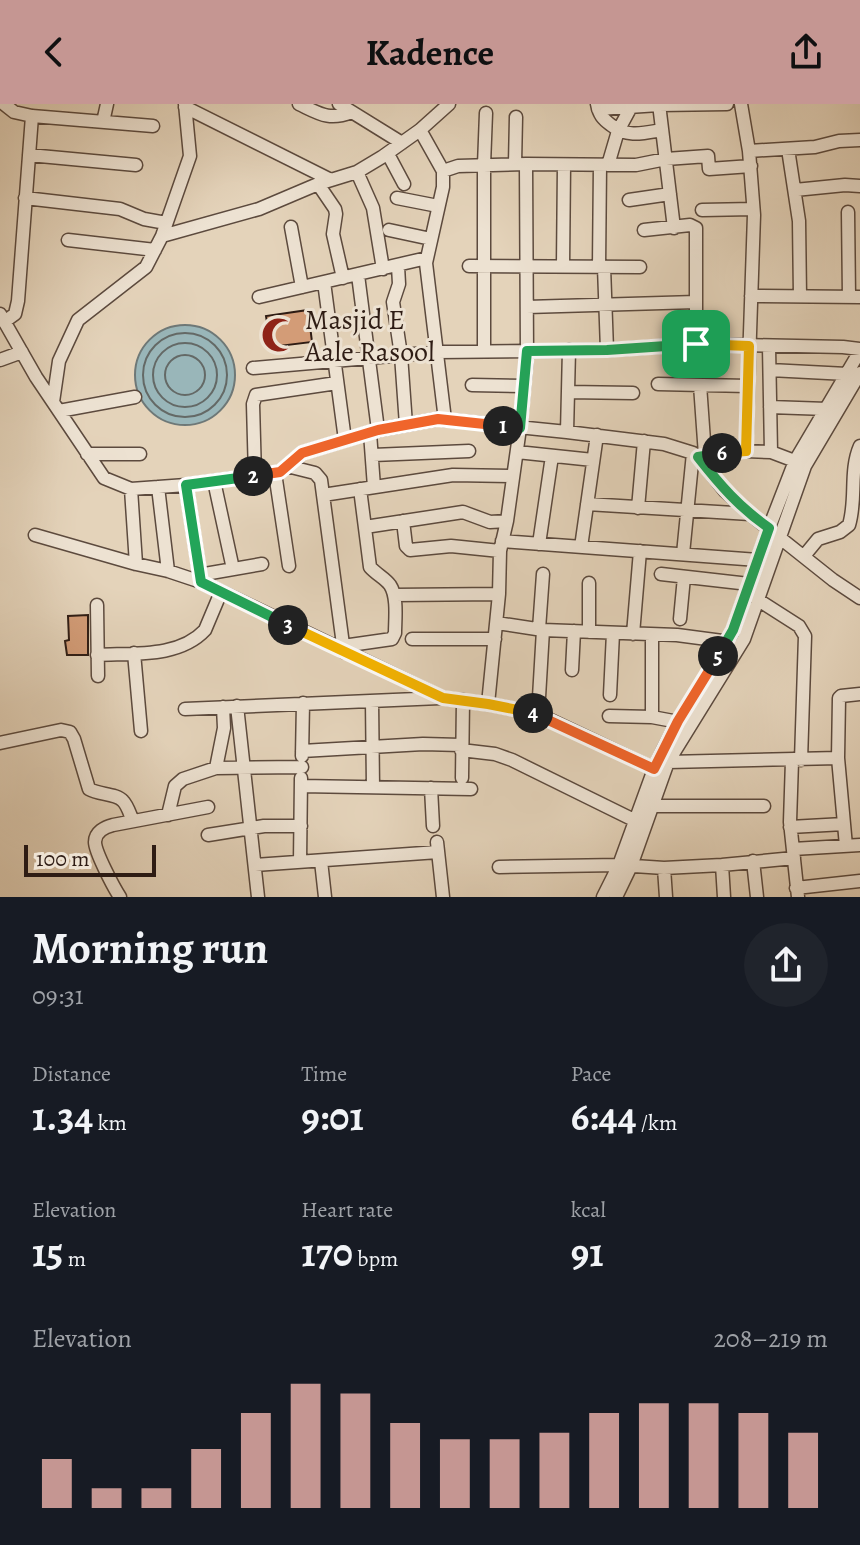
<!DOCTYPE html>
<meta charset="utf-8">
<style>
:root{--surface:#171b24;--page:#20242c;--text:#f1f3f6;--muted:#9ea1a6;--accent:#c59692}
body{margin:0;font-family:Alegreya,serif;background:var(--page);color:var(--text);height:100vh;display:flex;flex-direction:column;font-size:30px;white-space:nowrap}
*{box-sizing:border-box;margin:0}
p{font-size:26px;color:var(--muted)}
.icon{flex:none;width:44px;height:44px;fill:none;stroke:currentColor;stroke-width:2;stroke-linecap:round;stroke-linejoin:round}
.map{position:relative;height:793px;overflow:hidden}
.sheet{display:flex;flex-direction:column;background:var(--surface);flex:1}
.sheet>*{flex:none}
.scale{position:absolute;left:24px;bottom:20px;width:132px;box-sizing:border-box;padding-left:8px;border:4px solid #2e1c14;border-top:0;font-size:22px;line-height:28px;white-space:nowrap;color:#2e1c14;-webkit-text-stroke:6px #ede2d2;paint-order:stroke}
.pin{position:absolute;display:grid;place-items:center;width:68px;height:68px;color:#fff;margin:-34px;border-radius:16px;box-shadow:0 4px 12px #0006}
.km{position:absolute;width:40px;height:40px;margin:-20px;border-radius:50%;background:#222;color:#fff;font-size:22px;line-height:40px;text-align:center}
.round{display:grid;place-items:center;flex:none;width:84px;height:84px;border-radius:42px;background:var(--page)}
.head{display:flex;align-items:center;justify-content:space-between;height:136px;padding:0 32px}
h1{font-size:44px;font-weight:700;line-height:60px}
.metrics{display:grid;grid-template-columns:repeat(3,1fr);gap:12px;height:136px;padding:8px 32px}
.metrics div{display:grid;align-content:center}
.metrics b{font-size:40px;font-weight:700}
.metrics small{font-size:22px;font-weight:400}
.metrics p{font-size:22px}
.chart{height:224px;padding:16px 32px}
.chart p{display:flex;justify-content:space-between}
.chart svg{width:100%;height:144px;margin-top:8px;stroke:var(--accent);stroke-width:6}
header{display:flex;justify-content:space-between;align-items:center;height:104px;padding:0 32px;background:var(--accent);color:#111;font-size:36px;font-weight:700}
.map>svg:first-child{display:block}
</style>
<header><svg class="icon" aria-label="back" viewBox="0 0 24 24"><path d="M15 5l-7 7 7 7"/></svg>Kadence<svg class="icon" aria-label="share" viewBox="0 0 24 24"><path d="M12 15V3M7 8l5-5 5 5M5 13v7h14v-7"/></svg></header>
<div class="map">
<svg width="860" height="793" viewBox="0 0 860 793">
<rect width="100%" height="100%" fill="#e4d3ba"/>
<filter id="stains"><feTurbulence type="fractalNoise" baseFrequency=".0025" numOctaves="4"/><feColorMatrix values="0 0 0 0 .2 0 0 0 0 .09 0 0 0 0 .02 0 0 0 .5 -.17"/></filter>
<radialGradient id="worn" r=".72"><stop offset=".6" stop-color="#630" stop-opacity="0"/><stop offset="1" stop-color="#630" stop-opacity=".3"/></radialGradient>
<!-- water -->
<path fill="#99b6b9" stroke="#6e7877" stroke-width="2" d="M135 271a50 50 0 1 1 100 0a50 50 0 1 1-100 0Z"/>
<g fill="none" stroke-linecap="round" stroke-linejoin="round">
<!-- shore -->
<path stroke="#646966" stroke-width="2" d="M143 271a42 42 0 1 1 84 0a42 42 0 1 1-84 0Z
M153 271a32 32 0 1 1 64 0a32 32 0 1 1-64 0Z
M165 271a20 20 0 1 1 40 0a20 20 0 1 1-40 0Z"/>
</g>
<!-- building -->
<path fill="#d39c77" stroke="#2e1c14" stroke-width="2" d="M308 206 312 238 271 243 266 212Z
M88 511V551H67L65 537 69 536 68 512Z"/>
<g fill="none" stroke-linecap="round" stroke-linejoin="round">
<!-- minor casing -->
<g stroke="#5c4a3e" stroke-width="15">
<path id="minor" d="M4 0 14 8 32 12 153 22
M299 0C320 10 329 17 352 8
M339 0 402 39
M597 0C599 11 603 15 611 21 627 34 644 29 662 26
M659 0 674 124
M741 0 749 47 754 111 746 347
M185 3 331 76
M598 5 659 1 727 0
M103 18 107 0
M420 26 443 67V83L426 159 445 316
M788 45 799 117 800 192
M749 47 815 43 839 37 860 36
M388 50 404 80
M29 51 136 61
M515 60 516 13
M526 60 527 251 520 324 507 417 500 447 499 490 488 600 538 610 654 665 664 667
M608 61 618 27 631 3
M443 67 458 62 526 60 636 61 666 55 708 52 709 65 751 62
M357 68 373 104 383 165
M318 80 335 105 336 110 333 130 343 174
M795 86 845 81 860 82
M25 94 120 105 144 115 166 119
M397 94 438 102
M629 96 670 90
M702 106 753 105
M848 108 849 193
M291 123 302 183
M389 126 431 135
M644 126 690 121 696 124V240
M162 132 259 105 318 80 357 68 382 53 420 26 449 0
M68 136 155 146
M398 162 399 180 393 198 401 251 406 321
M469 162 640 163
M563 162 564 61
M599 163 600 61
M604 163 607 246
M358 171 378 326
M324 178 345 336
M751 192 860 193
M259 193 427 154
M527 203 696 198
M0 210 36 273 104 374 131 385 186 381 280 368 302 349 378 326 438 315 567 328 664 340 693 349 698 353 725 387 750 410 833 476 860 494
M4 218 15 210 18 197 32 12
M769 243 771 348
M484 247V61L486 9
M0 256 22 248
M253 264 437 248 607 246 696 240 843 243 860 245
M770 266 847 270
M658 280 748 282
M472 281 524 282
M700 281 705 351
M568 288 633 289
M53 298 59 257 78 216 146 163 162 132 190 52 185 0
M770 303 827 305
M59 307 135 293
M567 328 569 246
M370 329 374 383
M517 348 593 356
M87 350H140
M373 351 469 347
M698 353 705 351 746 347 771 348 800 359
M287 362 315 369 321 376 344 548
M275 369 289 462
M255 372 253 300 256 291 337 279
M214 377 233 465
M186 381 201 478
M158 383 168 467
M131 385 136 460
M323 391 453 371 513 372
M587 400 750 410
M638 404 644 337
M403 417 406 442 410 446 451 442 500 447
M365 423 463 408 490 418 507 417
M35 431 136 460 168 467 201 478 443 594 488 600
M502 437 758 456
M539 440 552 352
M581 443 597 331
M683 450 693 349
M804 452 818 435 840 428 849 421C857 395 849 367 860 342
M661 470 749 480
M199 471 262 460
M394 491 499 490
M752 492 799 522 805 532 801 656
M97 501 98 572
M680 515 684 473
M497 519 543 526 677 531 730 538
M539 525 543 470
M589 528V479
M633 530 640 447
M652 531V613
M412 535H495
M343 542 392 535 395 529C395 516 398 493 390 481 385 474 376 470 370 463L360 385
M134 549 141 627
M97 551C133 549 179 554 205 526L221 488
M572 566 574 527
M610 591 613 529
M372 597 373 683
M237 602 258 793
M185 605 440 594
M538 610 543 526
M609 612 652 613 684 619
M0 639 61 626 70 628 74 635 89 685C99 691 116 689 123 697 128 702 130 711 133 717
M461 646 495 650 512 656 642 720
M302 647 423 640 461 641
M302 652 303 599
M792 657 790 718 798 793
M668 658 838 654
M216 664 224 624 223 603
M462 674 463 596
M301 682 471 685
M431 684 433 722
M653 702H764
M168 711 175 682 183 675 216 664 302 663
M790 723 844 720
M208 731 264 722H301
M437 738 443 793
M846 742 838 654 839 594 841 592 860 590
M793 745 860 741
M321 757 325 793
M753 757 757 793
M300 758 301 674
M255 761 438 748
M722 761 724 793
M499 763 619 761 664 764 722 761 794 754
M664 764 666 793
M796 784 860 777
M120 793C114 784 95 748 95 738 95 728 105 723 113 721L208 703
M603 793 619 761 654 665 663 646 678 617 713 562 733 526 769 424 795 357 860 247
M616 793 631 762 668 658 744 535 805 362 860 269"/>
</g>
<!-- minor -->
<use href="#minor" stroke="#ede2d2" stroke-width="12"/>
</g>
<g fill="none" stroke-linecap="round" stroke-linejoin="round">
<!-- split-1 casing -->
<g stroke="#fff" stroke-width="16">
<path id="split-1" d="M503 322 520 324 527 247 607 246 696 240"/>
</g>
<!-- split-2 casing -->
<g stroke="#fff" stroke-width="16">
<path id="split-2" d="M253 372 280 368 302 349 378 326 438 315 503 322"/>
</g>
<!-- split-3 casing -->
<g stroke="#fff" stroke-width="16">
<path id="split-3" d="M253 372 186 381 201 478 288 521"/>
</g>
<!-- split-4 casing -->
<g stroke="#fff" stroke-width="16">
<path id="split-4" d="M288 521 443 594 488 600 533 609"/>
</g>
<!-- split-5 casing -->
<g stroke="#fff" stroke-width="16">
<path id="split-5" d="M533 609 654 665 678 617 718 552"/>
</g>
<!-- split-6 casing -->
<g stroke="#fff" stroke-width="16">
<path id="split-6" d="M718 552 733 526 769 424C739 403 720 381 698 353L722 349"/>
</g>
<!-- split-7 casing -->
<g stroke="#fff" stroke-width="16">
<path id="split-7" d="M696 240 749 242 746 347 722 349"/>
</g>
<!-- split-1 -->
<use href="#split-1" stroke="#22a559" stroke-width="10"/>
<!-- split-2 -->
<use href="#split-2" stroke="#f0652b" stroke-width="10"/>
<!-- split-3 -->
<use href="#split-3" stroke="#22a559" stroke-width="10"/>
<!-- split-4 -->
<use href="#split-4" stroke="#f5b400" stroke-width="10"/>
<!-- split-5 -->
<use href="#split-5" stroke="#f0652b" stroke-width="10"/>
<!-- split-6 -->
<use href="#split-6" stroke="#22a559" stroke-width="10"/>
<!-- split-7 -->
<use href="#split-7" stroke="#f5b400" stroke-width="10"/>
</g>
<!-- icons -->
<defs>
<g id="mosque-bare" transform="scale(2.76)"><path d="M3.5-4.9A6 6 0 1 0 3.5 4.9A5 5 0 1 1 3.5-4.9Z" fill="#8f2418" stroke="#ede2d2" stroke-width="2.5" paint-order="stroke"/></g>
</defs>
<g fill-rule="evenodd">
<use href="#mosque-bare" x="279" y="231"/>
</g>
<g text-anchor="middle" stroke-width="6" stroke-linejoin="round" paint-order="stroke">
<!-- poi labels -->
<g font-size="28" fill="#2e1c14" stroke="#ede2d2" text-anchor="start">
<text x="305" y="225">Masjid E<tspan x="305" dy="32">Aale Rasool</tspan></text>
</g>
</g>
<rect width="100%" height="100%" filter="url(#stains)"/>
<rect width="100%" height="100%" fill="url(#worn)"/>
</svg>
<div class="scale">100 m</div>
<div class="pin" style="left:696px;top:240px;background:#1e9e55"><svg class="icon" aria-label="arrive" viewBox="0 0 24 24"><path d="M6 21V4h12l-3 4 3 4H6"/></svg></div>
<b class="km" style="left:503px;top:322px">1</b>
<b class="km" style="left:253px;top:372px">2</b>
<b class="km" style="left:288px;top:521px">3</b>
<b class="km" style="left:533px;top:609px">4</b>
<b class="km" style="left:718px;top:552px">5</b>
<b class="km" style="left:722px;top:349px">6</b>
</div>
<section class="sheet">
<div class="head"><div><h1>Morning run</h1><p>09:31</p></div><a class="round"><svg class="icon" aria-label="share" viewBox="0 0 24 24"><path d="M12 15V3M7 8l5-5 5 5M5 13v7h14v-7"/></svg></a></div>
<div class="metrics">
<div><p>Distance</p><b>1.34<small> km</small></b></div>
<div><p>Time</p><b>9:01</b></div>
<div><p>Pace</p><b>6:44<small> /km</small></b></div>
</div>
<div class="metrics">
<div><p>Elevation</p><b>15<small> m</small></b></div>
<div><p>Heart rate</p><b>170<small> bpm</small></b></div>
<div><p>kcal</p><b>91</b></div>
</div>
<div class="chart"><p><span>Elevation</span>208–219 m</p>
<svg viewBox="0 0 160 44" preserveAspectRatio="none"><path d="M5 44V29M15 44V38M25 44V38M35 44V26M45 44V15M55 44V6M65 44V9M75 44V18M85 44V23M95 44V23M105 44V21M115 44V15M125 44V12M135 44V12M145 44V15M155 44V21"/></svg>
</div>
</section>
